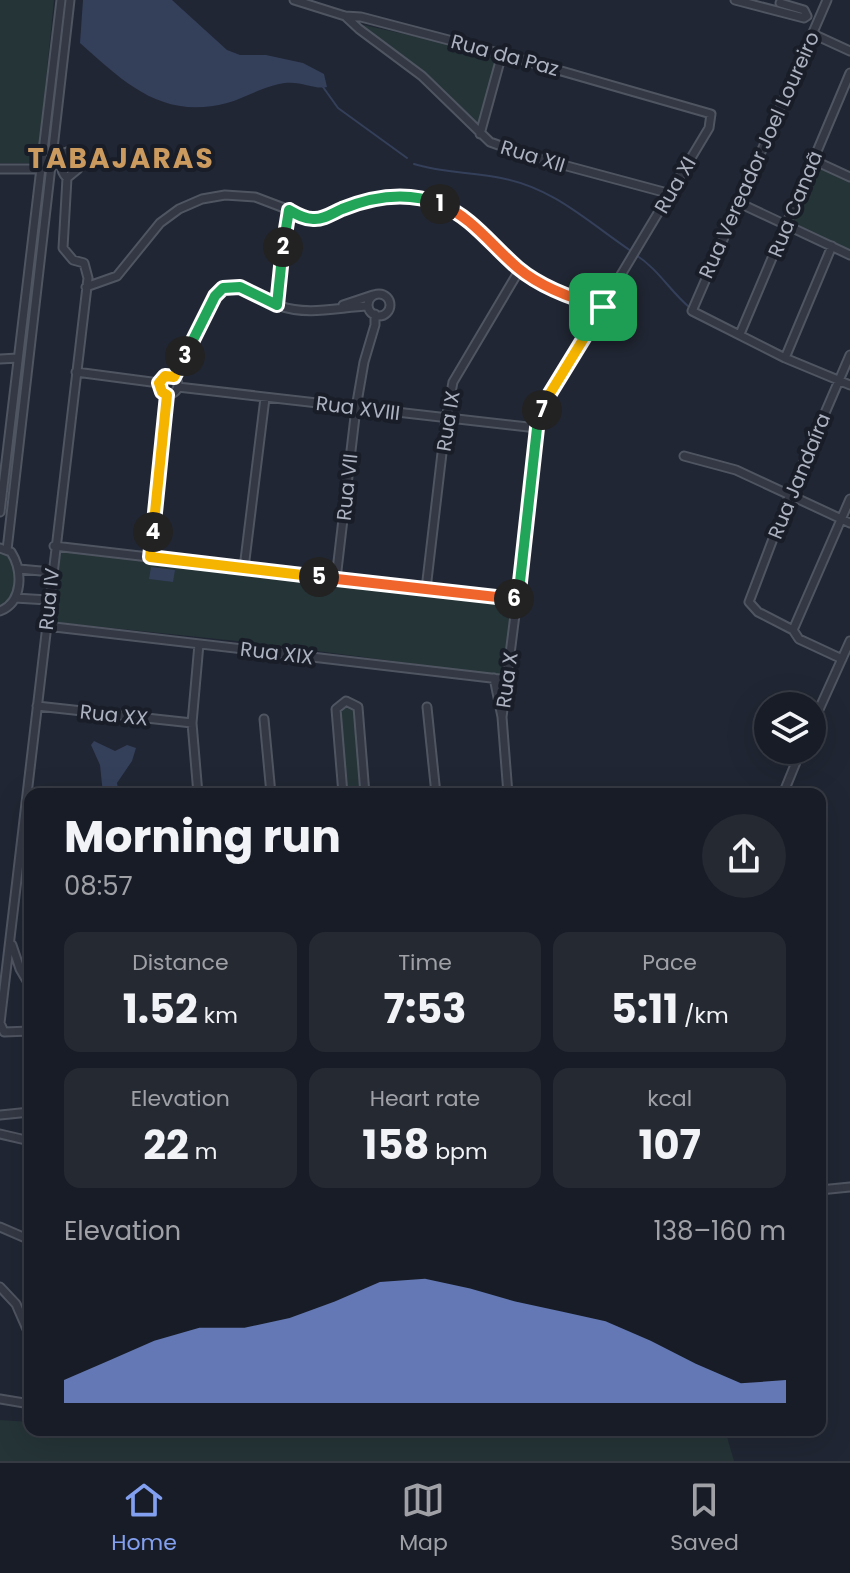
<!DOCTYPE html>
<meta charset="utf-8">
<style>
:root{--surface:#181c26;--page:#252932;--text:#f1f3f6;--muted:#9fa1a7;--line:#363a43;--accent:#83a0f0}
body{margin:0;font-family:Poppins,sans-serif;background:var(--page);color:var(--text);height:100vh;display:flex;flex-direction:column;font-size:30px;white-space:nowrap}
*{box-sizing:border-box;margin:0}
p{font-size:26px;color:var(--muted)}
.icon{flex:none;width:44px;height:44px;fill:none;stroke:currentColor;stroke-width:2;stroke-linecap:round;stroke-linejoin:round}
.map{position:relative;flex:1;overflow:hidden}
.panel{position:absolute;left:24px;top:788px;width:802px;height:648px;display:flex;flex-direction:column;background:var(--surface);border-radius:16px;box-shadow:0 8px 32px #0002,0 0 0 2px var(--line)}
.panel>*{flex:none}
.fabs{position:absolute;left:754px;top:692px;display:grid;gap:16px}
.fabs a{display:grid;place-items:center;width:72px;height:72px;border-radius:50%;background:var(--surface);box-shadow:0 8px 32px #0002,0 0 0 2px var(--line);font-size:40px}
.pin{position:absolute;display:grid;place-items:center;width:68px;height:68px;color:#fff;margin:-34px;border-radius:16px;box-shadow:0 4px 12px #0006}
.km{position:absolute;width:40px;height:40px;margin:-20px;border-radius:50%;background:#222;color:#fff;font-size:22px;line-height:40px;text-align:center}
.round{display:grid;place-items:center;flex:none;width:84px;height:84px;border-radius:42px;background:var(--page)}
.overview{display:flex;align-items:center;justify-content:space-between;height:136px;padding:0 40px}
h1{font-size:44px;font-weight:700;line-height:60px}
.figures{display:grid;grid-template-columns:repeat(3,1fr);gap:12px;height:136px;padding:8px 40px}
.figures div{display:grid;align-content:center;border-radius:16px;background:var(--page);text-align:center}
.figures b{font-size:40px;font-weight:700}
.figures small{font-size:22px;font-weight:400}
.figures p{font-size:22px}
.chart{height:224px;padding:16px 40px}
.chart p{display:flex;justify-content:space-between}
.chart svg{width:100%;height:144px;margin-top:8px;fill:var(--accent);opacity:.7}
.tabs{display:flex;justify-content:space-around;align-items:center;height:112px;border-top:2px solid var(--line);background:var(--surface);font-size:22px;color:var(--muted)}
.tabs a{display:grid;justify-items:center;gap:4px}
.tabs .active{color:var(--accent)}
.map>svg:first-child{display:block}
</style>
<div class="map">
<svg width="850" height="1461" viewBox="0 0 850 1461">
<rect width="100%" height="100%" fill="#202633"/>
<!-- green -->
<path fill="#253437" d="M0 0H54L38 160 31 163H0Z
M359 24 494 54 496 59 479 122 473 123 425 72Z
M817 165 850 181V252L794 225 792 220Z
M59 550 510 601 513 607 504 672 498 675 257 643 54 622 51 619 52 598 59 586 56 571Z
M0 552C25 559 18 596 0 608Z
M346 705 355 710 362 794H345L339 712Z
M0 1420 30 1422V1430H725L734 1461H0Z"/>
<!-- water -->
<path fill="#343f5a" d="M83 0H172L227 50 240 55H266L303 63 324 74 327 87C312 90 300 79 279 84 260 88 245 98 227 103 162 120 125 83 80 43Z
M151 567 175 570 173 582 149 579Z
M94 741 115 751 127 745 136 748 132 761 117 783 119 794H103L100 765 91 745Z"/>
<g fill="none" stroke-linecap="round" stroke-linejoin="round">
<!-- stream -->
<path stroke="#343f5a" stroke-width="2" d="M323 87 338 108 407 158
M414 164C443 173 471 172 501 178 554 188 588 222 631 251
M636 255C658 269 670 291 689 307"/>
<!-- minor casing -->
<g stroke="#505562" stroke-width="11">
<path id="minor" d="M294 0 345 16 361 17 502 54 711 114 709 128 549 395 540 418 502 717 508 794
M735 0 804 18 807 16 804 10 780 3
M827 0 692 311 785 358 850 385
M345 16 359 29 422 76 490 142 526 155 671 194
M813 34 850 51
M480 134 502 54
M70 151 80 159 78 169 67 178C59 170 60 162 64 153Z
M813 160 850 177
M0 169H40
M737 202 850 255
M86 287 117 276 160 223 179 209 202 199 225 195 255 197 313 219C346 215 363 195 402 196 456 198 481 239 519 269 544 288 573 299 603 307
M368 305a11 11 0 1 1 22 0a11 11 0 1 1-22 0Z
M277 305 289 210
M343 305 373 295
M740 334 850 73
M785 358 832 246
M0 359 18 358
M76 372 159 383
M160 385a9 9 0 1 1 18 0a9 9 0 1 1-18 0Z
M174 377 215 296 227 286C246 283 263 300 280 306 308 316 340 307 368 306
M178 387 537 428
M684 456 736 470 850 523
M0 512 61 0
M54 546 518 600
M0 548 11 552C23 571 23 602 0 611
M7 550 70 0
M150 557 167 395
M244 568 265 398
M19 569 52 572
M336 579 356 408 364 362 375 325V314
M426 589 446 419 453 382 520 269
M15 598 48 600
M46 626 508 680
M793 630 758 612 749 602 790 494 850 355
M842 659 799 639 793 630 850 499
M494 678 502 717
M37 706 192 723
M427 707 436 794
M264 719 271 794
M812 725 850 641
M198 794 192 723 199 644
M343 794 336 709 346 701 358 707 365 794
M783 794 801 750
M12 945 20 969 30 986
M30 1031 4 1032 0 1023 88 278 84 263 73 260 63 248 67 178
M0 1115 30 1112
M0 1134 30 1141
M820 1190 850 1187
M0 1227 30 1240
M0 1287 16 1304 30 1336
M0 1399 30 1404"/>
</g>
<!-- minor -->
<use href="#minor" stroke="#333844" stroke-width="7"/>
</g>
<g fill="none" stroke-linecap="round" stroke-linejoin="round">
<!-- split-1 casing -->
<g stroke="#fff" stroke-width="16">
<path id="split-1" d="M440 204C472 217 492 246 518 268 542 288 573 299 603 307"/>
</g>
<!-- split-2 casing -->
<g stroke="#fff" stroke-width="16">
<path id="split-2" d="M283 247 289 210C296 214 304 219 313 219 323 220 333 213 342 209 374 196 407 191 440 204"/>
</g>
<!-- split-3 casing -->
<g stroke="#fff" stroke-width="16">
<path id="split-3" d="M185 356 215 296 223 288 240 287 277 305 283 247"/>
</g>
<!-- split-4 casing -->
<g stroke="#fff" stroke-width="16">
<path id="split-4" d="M153 532 167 395 162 392 159 383 165 376 174 377 185 356"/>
</g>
<!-- split-5 casing -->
<g stroke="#fff" stroke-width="16">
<path id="split-5" d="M153 532 150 557 319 577"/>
</g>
<!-- split-6 casing -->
<g stroke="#fff" stroke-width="16">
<path id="split-6" d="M319 577 514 599"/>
</g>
<!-- split-7 casing -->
<g stroke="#fff" stroke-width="16">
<path id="split-7" d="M514 599 518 600 537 428 542 410"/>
</g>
<!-- split-8 casing -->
<g stroke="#fff" stroke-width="16">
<path id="split-8" d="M542 410 549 395 603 307"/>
</g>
<!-- split-1 -->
<use href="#split-1" stroke="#f0652b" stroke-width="10"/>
<!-- split-2 -->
<use href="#split-2" stroke="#22a559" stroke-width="10"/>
<!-- split-3 -->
<use href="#split-3" stroke="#22a559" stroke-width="10"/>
<!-- split-4 -->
<use href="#split-4" stroke="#f5b400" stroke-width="10"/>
<!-- split-5 -->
<use href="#split-5" stroke="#f5b400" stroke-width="10"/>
<!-- split-6 -->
<use href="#split-6" stroke="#f0652b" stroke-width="10"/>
<!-- split-7 -->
<use href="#split-7" stroke="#22a559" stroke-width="10"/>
<!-- split-8 -->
<use href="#split-8" stroke="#f5b400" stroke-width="10"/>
</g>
<g text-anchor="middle" stroke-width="8" stroke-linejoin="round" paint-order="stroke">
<!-- street labels -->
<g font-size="20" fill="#adb2c1" stroke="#191d28">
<text transform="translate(505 55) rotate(15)" y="7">Rua da Paz</text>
<text transform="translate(759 155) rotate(-66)" y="7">Rua Vereador Joel Loureiro</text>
<text transform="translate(533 156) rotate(17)" y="7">Rua XII</text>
<text transform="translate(675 185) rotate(-60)" y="7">Rua XI</text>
<text transform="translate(795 204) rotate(-68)" y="7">Rua Canaã</text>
<text transform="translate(358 408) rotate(7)" y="7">Rua XVIII</text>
<text transform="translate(448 421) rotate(-81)" y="7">Rua IX</text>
<text transform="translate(799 476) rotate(-68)" y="7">Rua Jandaíra</text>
<text transform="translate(347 487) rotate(-84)" y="7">Rua VII</text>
<text transform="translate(49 599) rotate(-84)" y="7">Rua IV</text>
<text transform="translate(277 653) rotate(7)" y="7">Rua XIX</text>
<text transform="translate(507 680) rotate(-82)" y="7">Rua X</text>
<text transform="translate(114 715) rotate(6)" y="7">Rua XX</text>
</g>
<!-- district labels -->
<g font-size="28" font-weight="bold" letter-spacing="2" fill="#cb9a5e" stroke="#191d28">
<text x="121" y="168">TABAJARAS</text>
</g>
</g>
</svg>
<div class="fabs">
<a><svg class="icon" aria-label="layers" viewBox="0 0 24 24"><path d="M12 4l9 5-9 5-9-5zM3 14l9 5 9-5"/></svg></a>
</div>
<div class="pin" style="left:603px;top:307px;background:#1e9e55"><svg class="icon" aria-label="arrive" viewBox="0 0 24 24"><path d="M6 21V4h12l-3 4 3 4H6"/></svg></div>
<b class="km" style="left:440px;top:204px">1</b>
<b class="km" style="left:283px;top:247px">2</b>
<b class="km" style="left:185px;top:356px">3</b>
<b class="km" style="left:153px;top:532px">4</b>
<b class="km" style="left:319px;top:577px">5</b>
<b class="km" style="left:514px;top:599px">6</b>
<b class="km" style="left:542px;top:410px">7</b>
<section class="panel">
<div class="overview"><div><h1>Morning run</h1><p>08:57</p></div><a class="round"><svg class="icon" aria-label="share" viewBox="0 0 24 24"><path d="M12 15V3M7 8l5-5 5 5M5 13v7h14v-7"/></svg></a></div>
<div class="figures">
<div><p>Distance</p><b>1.52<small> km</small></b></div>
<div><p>Time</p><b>7:53</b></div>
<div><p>Pace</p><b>5:11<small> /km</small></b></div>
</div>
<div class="figures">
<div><p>Elevation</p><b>22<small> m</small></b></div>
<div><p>Heart rate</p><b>158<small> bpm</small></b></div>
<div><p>kcal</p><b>107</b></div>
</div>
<div class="chart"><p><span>Elevation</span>138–160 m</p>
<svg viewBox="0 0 160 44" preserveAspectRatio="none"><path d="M0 44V37L10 31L20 25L30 21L40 21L50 18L60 13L70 7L80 6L90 9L100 13L110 16L120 19L130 25L140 32L150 38L160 37V44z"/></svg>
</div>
</section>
</div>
<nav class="tabs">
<a class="active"><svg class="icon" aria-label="home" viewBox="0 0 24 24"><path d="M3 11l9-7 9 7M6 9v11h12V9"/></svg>Home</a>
<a><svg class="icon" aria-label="map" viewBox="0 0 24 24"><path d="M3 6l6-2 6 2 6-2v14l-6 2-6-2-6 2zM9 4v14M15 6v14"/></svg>Map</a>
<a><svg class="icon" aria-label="saved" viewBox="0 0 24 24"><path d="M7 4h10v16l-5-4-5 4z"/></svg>Saved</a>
</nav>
